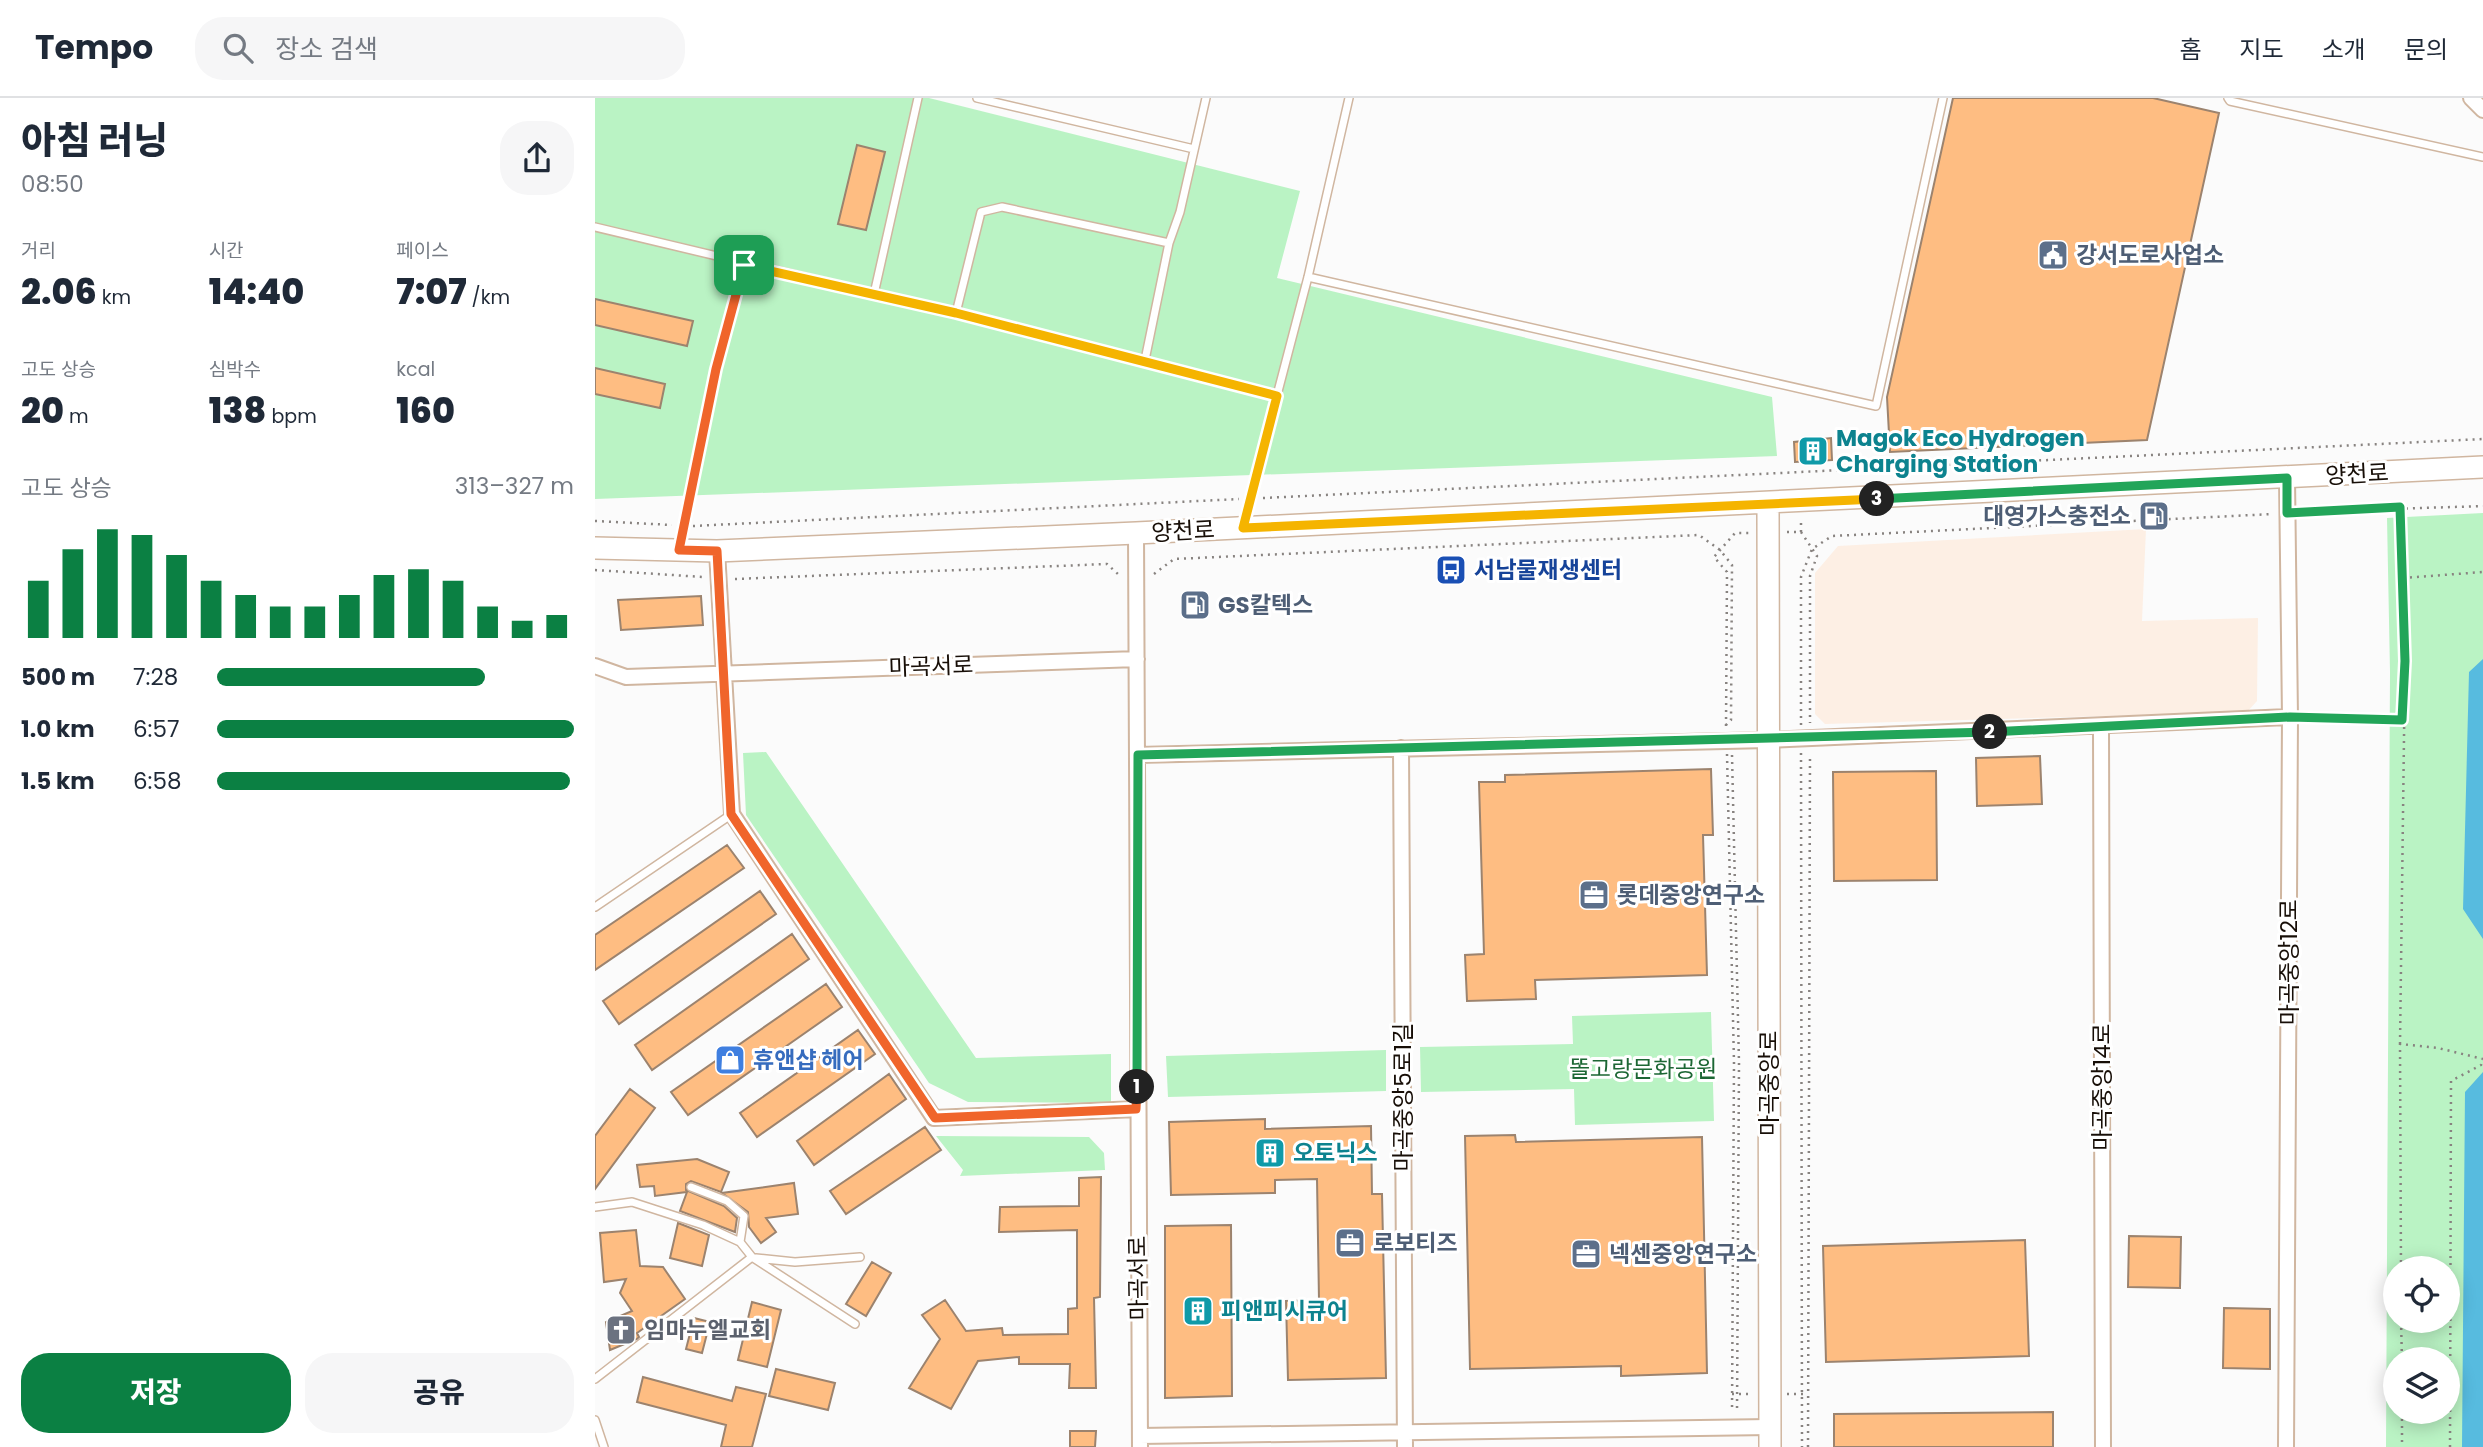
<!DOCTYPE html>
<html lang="ko">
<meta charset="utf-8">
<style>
:root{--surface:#fff;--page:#f6f6f7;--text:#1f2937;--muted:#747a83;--line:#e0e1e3;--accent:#0b8043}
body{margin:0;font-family:Poppins,"Noto Sans KR",sans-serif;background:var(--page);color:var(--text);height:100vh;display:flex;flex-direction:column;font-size:26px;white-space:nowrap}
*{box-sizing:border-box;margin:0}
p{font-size:23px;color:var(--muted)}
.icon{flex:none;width:38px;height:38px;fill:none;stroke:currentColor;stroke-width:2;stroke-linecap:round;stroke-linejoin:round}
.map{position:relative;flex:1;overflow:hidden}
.side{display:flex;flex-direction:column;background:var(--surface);width:595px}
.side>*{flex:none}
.tools{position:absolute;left:1788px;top:1158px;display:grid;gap:14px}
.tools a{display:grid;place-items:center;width:77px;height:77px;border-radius:50%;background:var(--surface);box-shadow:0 4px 18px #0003;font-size:35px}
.pin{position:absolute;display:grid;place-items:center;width:60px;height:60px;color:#fff;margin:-30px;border-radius:14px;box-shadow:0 4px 10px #0006}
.km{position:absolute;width:35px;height:35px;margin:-18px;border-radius:50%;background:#222;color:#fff;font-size:19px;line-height:35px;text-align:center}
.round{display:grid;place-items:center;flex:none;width:74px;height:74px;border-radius:28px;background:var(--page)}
.overview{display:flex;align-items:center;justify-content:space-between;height:119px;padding:0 21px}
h1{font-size:38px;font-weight:800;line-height:52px}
.figures{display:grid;grid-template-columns:repeat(3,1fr);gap:10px;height:119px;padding:7px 21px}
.figures div{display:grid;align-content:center}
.figures b{font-size:35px;font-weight:800}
.figures small{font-size:19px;font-weight:400}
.figures p{font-size:19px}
.chart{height:196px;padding:14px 21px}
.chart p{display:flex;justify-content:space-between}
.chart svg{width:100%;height:126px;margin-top:7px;stroke:var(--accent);stroke-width:6}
.action{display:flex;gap:14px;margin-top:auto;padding:14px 21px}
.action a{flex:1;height:80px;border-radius:28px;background:var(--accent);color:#fff;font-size:28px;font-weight:800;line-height:80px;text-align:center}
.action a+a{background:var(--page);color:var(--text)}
ul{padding:0 21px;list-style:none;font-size:23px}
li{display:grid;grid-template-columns:112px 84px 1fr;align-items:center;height:52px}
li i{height:18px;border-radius:9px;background:var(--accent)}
header{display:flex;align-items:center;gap:42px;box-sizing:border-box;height:98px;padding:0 35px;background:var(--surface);border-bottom:2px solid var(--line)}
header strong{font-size:33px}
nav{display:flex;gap:38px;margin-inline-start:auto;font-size:24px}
.search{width:490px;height:63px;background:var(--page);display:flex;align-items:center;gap:18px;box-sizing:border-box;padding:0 24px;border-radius:28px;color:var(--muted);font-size:26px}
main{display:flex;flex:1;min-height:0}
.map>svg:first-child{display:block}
</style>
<header>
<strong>Tempo</strong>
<div class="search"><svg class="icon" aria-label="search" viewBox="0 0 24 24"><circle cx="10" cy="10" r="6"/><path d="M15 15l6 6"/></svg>장소 검색</div>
<nav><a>홈</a><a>지도</a><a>소개</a><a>문의</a></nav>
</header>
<main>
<section class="side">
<div class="overview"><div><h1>아침 러닝</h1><p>08:50</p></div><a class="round"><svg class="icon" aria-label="share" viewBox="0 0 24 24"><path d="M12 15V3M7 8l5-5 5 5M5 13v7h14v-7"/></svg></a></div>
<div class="figures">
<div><p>거리</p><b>2.06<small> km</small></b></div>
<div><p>시간</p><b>14:40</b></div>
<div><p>페이스</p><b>7:07<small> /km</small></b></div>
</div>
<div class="figures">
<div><p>고도 상승</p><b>20<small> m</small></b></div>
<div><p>심박수</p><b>138<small> bpm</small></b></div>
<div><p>kcal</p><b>160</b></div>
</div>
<div class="chart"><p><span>고도 상승</span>313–327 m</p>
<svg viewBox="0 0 160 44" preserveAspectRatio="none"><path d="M5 44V24M15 44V13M25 44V6M35 44V8M45 44V15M55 44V24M65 44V29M75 44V33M85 44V33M95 44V29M105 44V22M115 44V20M125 44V24M135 44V33M145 44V38M155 44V36"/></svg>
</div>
<ul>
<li><b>500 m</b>7:28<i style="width:75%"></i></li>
<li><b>1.0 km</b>6:57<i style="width:100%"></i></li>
<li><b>1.5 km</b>6:58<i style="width:99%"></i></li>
</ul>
<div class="action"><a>저장</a><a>공유</a></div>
</section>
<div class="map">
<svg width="1888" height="1349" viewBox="0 0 1888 1349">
<rect width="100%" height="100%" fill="#fbfbfb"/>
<!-- built -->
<path fill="#fdefe4" d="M1551 431 1547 523 1663 520 1662 603 1652 614 1230 626 1220 616V475L1243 448Z"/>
<!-- green -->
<path fill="#baf3c4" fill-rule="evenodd" d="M0 0H334L705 93 682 180 1177 299 1182 358 0 401Z
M1888 415V1349H1791L1795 574 1792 420ZM1801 1171H1853V1223H1801ZM1801 1262H1853V1314H1801Z
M171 654 381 960 516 956V1005L373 1004 334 985 151 717 148 655Z
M1116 914 1119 1023 980 1027 979 991 826 994 825 949 978 946 977 918Z
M791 952V993L573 999 571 958Z
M341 1038 494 1039 509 1055 510 1072 365 1078 368 1072Z"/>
<!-- water -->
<path fill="#57bbdf" d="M1888 561V841L1868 811 1874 574Z
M1888 974V1349H1867L1870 994Z"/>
<!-- building -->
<path fill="#febd82" stroke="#9c836e" stroke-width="2" d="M1358 0H1558L1624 15 1552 342 1295 354 1292 299Z
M262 47 290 54 271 132 243 126Z
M0 201 98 223 92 248 0 227Z
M0 270 70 286 65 310 0 296Z
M1236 340 1237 362 1200 364 1199 344Z
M106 498 108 527 26 532 23 502Z
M1445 658 1447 706 1382 708 1381 660Z
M1116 671 1118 737H1108L1112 877 940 882 941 901 872 903 870 857 889 856 884 684H910V677Z
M1341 673 1342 782 1239 783 1238 674Z
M132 747 149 770 0 872V837Z
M165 793 181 816 24 926 8 903Z
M197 836 214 861 57 972 40 947Z
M231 886 247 909 93 1017 76 994Z
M263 932 280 956 162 1039 145 1015Z
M294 976 311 1001 219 1067 202 1043Z
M35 991 60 1010 0 1091V1038Z
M670 1021V1031L776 1028 777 1096H787L791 1280 693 1282 691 1203 724 1202 722 1081 680 1082V1095L576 1097 574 1024Z
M330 1029 346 1052 251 1116 235 1093Z
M920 1037 921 1044 1107 1039 1112 1275 1026 1278V1268L875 1271 870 1038Z
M102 1061 134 1074 126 1094 96 1083 91 1086V1092L129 1108 142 1120 140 1134 85 1113 92 1094 60 1098 59 1088 45 1089 42 1067Z
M506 1079 505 1199 499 1200 501 1290H474L475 1266H424V1259L383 1263 356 1311 314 1290 345 1241 327 1217 350 1202 371 1233 407 1230 408 1237 473 1236V1211L482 1210V1132L404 1134 405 1109 484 1108V1080Z
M199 1085 203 1116 171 1120 181 1134 166 1145 154 1129 153 1114 127 1095Z
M83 1125 114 1137 107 1168 75 1160Z
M636 1127 637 1298 570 1300V1128Z
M41 1132 45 1168 68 1169 90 1201 42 1235 44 1239 42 1241 15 1252 11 1224 37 1213 25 1195 31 1181 9 1184 5 1135Z
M1534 1138 1586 1139 1585 1190 1533 1189Z
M1430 1142 1434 1258 1231 1264 1228 1148Z
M277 1164 296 1175 271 1218 251 1206Z
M157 1204 186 1212 172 1269 143 1262Z
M1629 1210 1675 1211V1271L1628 1270Z
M99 1220 115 1224 107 1255 91 1251Z
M181 1271 240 1285 233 1312 174 1298Z
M48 1279 137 1303 141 1289 171 1296 157 1349H126L131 1327 42 1304Z
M1458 1314V1349H1239V1316Z
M475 1333H501L500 1349H475Z"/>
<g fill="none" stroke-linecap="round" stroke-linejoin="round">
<!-- service casing -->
<g stroke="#d0b6a0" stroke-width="10">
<path id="service" d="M382 0 599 51
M1633 0 1635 3 1888 59
M0 129 361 215 682 298
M574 145 585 114 611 0
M713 179 1281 308 1348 0
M279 196 323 0
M361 215 386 114 407 109 574 145 550 262
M648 427 713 179 754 0
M84 449 121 271 149 167
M0 809 137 716
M96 1089 132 1103 149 1118 145 1144
M0 1109 37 1104 108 1127 145 1144 157 1159 260 1226
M161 1160 200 1164 265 1159
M0 1281 157 1159
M0 1322 9 1349"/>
</g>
<!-- minor casing -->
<g stroke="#d0b6a0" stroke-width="18">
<path id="minor" d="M1876 0 1888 12
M541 435 545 1349
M122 453 137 716 339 1020 542 1011
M0 568 31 579 542 561
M1506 630 1508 1349
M806 650 810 1349
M543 657 1173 642 1695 619
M545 1338 1175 1329
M1691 1349 1695 619 1692 380"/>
</g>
<!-- secondary casing -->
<g stroke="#d0b6a0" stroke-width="24">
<path id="secondary" d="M1173 406 1175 1349
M0 450 122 453 541 435 1888 369"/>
</g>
<!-- path -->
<path stroke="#888380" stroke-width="2.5" stroke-dasharray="2 5" stroke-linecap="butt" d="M668 400 1888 341
M1706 414 1888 408
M0 423 77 427
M98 428 644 401
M1192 434H1206L1222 458 1215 478V625
M1206 434V420
M0 472 108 479
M559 476 579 461 1104 437 1125 452 1137 467 1136 622 1131 627
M1808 480 1888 474
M140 481 512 466 524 477
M1709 619 1807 622
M1206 627V479L1217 451 1237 438 1678 416
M1131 628 1132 474 1119 459 1140 435H1154
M1206 655 1207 1349
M1132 656 1139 965 1137 1314
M1137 657 1144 965 1142 1314
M1805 946 1810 563 1805 410
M1806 1171 1805 946 1843 950 1888 961
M1806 1223 1807 1262
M1137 1296H1158
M1192 1296H1213
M1807 1314V1349
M1213 1349 1215 656
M1855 1349 1856 983 1886 967 1887 961"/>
<!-- service -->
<use href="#service" stroke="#fff" stroke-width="7"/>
<!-- minor -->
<use href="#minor" stroke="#fff" stroke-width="14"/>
<!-- secondary -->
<use href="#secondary" stroke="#fff" stroke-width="21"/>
</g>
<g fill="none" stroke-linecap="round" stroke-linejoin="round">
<!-- split-1 casing -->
<g stroke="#fff" stroke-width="14">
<path id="split-1" d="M149 167 121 271 84 452 122 453 136 716 340 1020 541 1011 542 989"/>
</g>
<!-- split-2 casing -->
<g stroke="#fff" stroke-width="14">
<path id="split-2" d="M542 989 543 657 1395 634"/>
</g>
<!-- split-3 casing -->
<g stroke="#fff" stroke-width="14">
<path id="split-3" d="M1282 401 1692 380V415L1805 409 1810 563 1807 622 1695 619 1395 634"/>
</g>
<!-- split-4 casing -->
<g stroke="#fff" stroke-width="14">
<path id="split-4" d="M149 167 361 215 682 298 648 430 1282 401"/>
</g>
<!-- split-1 -->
<use href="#split-1" stroke="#f0652b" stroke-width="9"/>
<!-- split-2 -->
<use href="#split-2" stroke="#22a559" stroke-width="9"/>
<!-- split-3 -->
<use href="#split-3" stroke="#22a559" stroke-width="9"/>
<!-- split-4 -->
<use href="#split-4" stroke="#f5b400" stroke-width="9"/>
</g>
<!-- icons -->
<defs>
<g id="civic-square" transform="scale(1.575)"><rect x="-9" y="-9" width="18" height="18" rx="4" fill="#5c6f8a" stroke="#fff"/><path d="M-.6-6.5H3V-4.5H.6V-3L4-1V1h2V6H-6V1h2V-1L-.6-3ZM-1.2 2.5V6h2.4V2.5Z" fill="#fff"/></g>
<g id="building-square" transform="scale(1.575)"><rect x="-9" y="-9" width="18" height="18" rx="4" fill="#0f9aa8" stroke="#fff"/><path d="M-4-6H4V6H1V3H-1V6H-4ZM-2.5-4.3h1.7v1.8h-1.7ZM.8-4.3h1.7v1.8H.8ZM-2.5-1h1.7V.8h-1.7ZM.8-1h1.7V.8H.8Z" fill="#fff"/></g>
<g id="fuel-square" transform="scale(1.575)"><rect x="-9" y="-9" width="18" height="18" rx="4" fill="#5c6f8a" stroke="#fff"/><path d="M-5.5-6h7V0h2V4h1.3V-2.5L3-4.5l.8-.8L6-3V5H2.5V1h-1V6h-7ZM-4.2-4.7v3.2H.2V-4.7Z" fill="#fff"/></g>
<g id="bus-square" transform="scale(1.575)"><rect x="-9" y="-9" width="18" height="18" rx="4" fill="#1a4fb4" stroke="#fff"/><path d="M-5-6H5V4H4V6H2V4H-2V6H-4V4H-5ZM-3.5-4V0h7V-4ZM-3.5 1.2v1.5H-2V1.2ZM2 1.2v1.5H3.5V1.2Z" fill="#fff"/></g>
<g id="office-square" transform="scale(1.575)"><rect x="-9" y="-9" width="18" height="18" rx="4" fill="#5c6f8a" stroke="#fff"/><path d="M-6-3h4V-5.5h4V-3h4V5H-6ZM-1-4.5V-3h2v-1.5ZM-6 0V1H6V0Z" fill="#fff"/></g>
<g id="shop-square" transform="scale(1.575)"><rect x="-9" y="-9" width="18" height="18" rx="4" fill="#3f7fe0" stroke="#fff"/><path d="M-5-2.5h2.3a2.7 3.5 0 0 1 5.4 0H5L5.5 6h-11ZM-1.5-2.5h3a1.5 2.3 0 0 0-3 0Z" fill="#fff"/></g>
<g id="church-square" transform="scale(1.575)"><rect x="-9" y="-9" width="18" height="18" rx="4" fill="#6b7280" stroke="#fff"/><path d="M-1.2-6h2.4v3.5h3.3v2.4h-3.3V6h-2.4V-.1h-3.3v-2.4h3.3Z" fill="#fff"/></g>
</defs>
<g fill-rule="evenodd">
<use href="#civic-square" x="1458" y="157"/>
<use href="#building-square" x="1218" y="353"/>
<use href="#fuel-square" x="1559" y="418"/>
<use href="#bus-square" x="856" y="472"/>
<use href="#fuel-square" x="600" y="507"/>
<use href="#office-square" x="999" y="797"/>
<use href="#shop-square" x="135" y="962"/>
<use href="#building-square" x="675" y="1055"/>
<use href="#office-square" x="755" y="1145"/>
<use href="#office-square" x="991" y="1156"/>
<use href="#building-square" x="603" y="1213"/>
<use href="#church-square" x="26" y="1232"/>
</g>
<g text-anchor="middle" stroke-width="6" stroke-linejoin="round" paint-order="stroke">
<!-- service labels -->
<g font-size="23" font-weight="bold" fill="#4e5e75" stroke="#fff" text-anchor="start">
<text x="1481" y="165">강서도로사업소</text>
<text x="1536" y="426" text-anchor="end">대영가스충전소</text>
<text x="623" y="515">GS칼텍스</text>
<text x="1022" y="805">롯데중앙연구소</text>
<text x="778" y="1153">로보티즈</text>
<text x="1014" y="1164">넥센중앙연구소</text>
</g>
<!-- culture labels -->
<g font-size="23" font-weight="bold" fill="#0d838f" stroke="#fff" text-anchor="start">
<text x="1241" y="348">Magok Eco Hydrogen<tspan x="1241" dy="26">Charging Station</tspan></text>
<text x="698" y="1063">오토닉스</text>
<text x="626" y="1221">피앤피시큐어</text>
</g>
<!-- street labels -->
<g font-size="23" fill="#170e07" stroke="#fff">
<text transform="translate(1762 376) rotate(-3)" y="8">양천로</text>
<text transform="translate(588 433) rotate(-3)" y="8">양천로</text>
<text transform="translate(336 568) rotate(-2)" y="8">마곡서로</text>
<text transform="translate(1694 864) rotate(-90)" y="8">마곡중앙12로</text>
<text transform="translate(1174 985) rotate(-90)" y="8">마곡중앙로</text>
<text transform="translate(1507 989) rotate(-90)" y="8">마곡중앙14로</text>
<text transform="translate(808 999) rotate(-90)" y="8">마곡중앙5로1길</text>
<text transform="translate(543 1180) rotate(-91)" y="8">마곡서로</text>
</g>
<!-- transit labels -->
<g font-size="23" font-weight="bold" fill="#164399" stroke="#fff" text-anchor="start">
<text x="879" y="480">서남물재생센터</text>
</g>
<!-- shop labels -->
<g font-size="23" font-weight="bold" fill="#366cbe" stroke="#fff" text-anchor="start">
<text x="158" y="970">휴앤샵 헤어</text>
</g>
<!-- park labels -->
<g font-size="23" fill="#1c6734" stroke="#fff">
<text x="1048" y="979">똘고랑문화공원</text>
</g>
<!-- worship labels -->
<g font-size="23" font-weight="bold" fill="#5b616d" stroke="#fff" text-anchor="start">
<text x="49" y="1240">임마누엘교회</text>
</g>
</g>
</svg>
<div class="tools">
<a><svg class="icon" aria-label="locate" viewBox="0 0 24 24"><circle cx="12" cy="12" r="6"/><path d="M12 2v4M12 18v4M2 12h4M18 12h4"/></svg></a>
<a><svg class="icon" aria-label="layers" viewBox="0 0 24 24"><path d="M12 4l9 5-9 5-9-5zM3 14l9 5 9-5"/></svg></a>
</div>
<div class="pin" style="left:149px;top:167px;background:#1e9e55"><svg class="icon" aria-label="arrive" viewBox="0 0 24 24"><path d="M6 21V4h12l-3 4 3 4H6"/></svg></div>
<b class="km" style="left:542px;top:989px">1</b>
<b class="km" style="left:1395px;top:634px">2</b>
<b class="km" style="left:1282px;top:401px">3</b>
</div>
</main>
